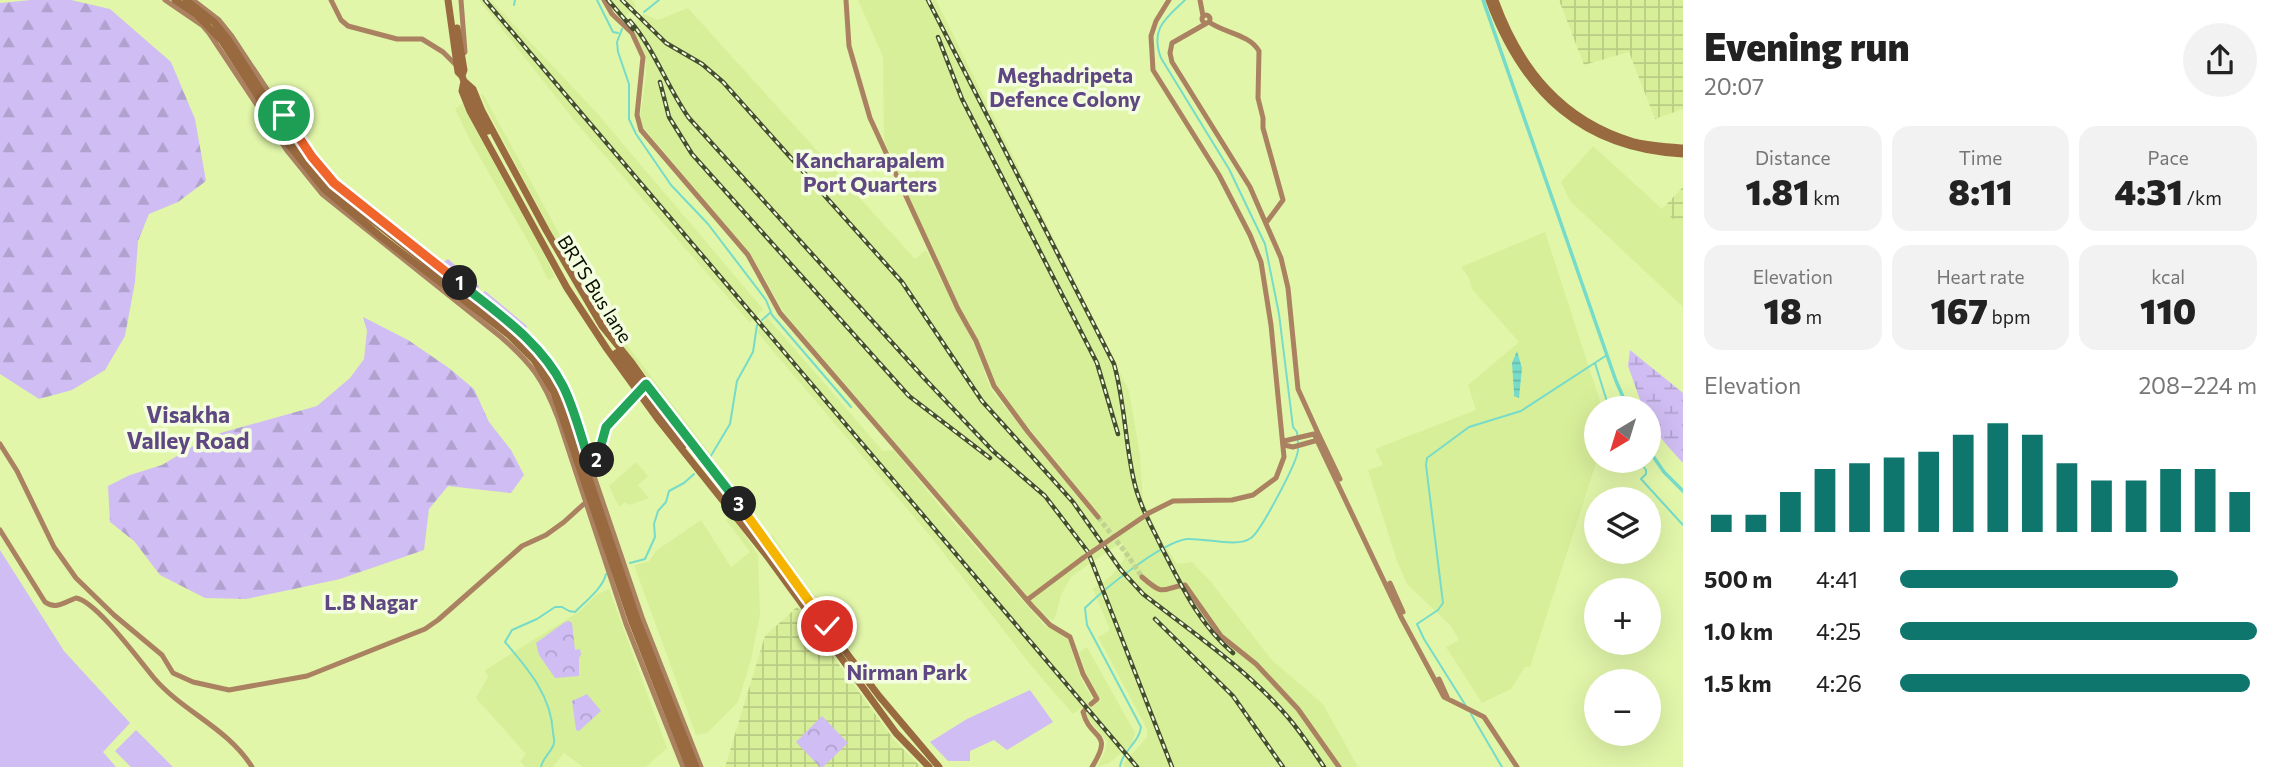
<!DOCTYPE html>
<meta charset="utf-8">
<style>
:root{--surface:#fff;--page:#f2f2f2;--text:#222;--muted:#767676;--accent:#0f766e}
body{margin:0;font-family:Commissioner,sans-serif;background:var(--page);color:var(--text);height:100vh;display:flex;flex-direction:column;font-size:26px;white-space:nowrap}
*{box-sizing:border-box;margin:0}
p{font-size:23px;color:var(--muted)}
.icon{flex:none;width:38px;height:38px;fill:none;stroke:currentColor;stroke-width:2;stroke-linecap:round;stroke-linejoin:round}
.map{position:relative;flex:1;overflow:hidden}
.details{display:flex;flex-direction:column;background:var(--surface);width:595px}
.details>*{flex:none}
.needle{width:46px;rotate:218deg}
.controls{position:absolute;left:1584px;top:396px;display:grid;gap:14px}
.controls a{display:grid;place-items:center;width:77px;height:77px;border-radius:50%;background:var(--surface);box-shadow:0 7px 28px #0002;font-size:35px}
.pin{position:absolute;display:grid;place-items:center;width:60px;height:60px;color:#fff;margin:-30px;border:4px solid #fff;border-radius:50%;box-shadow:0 2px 7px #0007}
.km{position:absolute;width:35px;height:35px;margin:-18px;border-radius:50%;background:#222;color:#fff;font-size:19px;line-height:35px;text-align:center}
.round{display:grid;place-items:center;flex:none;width:74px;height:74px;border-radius:37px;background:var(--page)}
.head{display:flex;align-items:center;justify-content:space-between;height:119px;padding:0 21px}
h1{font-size:38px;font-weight:800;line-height:52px}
.metrics{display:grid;grid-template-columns:repeat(3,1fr);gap:10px;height:119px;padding:7px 21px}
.metrics div{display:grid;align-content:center;border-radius:18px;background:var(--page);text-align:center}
.metrics b{font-size:35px;font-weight:800}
.metrics small{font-size:19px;font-weight:400}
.metrics p{font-size:19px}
.chart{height:196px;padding:14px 21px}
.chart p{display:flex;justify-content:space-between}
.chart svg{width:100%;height:126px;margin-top:7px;stroke:var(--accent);stroke-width:6}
ul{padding:0 21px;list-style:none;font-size:23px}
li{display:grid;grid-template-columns:112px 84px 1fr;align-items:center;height:52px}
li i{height:18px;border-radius:9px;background:var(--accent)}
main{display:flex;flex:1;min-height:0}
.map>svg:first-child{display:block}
</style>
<main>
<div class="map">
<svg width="1683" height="767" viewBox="0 0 1683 767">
<defs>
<pattern id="industrial-grid" width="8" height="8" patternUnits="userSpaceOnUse" patternTransform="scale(1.75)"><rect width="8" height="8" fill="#d8ef9a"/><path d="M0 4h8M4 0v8" fill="none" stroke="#b8cc83"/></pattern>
<pattern id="forest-firs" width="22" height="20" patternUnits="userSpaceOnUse" patternTransform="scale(1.75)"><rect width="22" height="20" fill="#d0bdf3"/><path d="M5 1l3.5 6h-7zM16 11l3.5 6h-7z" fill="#b1a1cf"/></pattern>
<pattern id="wetland-marsh" width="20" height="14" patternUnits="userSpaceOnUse" patternTransform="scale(1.75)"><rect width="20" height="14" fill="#d0bdf3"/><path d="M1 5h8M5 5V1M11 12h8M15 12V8" fill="none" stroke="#b1a1cf"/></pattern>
<pattern id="park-crowns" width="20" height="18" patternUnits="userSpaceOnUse" patternTransform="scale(1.75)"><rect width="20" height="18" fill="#d0bdf3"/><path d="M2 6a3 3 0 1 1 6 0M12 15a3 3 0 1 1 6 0" fill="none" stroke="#b1a1cf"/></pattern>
<pattern id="water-rules" width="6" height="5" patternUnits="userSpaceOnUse" patternTransform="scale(1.75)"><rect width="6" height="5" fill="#76dbc9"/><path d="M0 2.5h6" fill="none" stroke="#65bbab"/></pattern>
</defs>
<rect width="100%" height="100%" fill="#e1f6a9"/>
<!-- built -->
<path fill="#d8ef9a" d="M479 0H491L596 112 763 309 750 323 578 125Z
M606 0H632L636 6 623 19Z
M858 0H936L1129 391 1140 455 1143 500 1160 538 1177 564 1192 562 1211 582 1271 659 1323 704 1358 767H1125L1123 764 1147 737V729L1098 637 1110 630 1093 589 1111 576 1125 558 1122 542 1072 576 1061 595 1055 618 1052 621 1038 609 785 314 751 255 643 127 640 118 646 74V63L629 27 644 14 658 20 688 8 915 259 926 250 976 348 991 390 1095 518 1100 515 997 389 955 302 884 140 883 57Z
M483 94 603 314 710 453 706 458 640 367 603 323 548 226 488 111 481 95Z
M463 103 527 220 555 277 548 280 537 257 471 142 455 109Z
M1593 146 1683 228V307L1570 201 1561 182Z
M1545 232 1600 401 1602 408H1596L1597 460 1530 667H1525L1511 689 1482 703 1446 647 1459 640 1451 626 1407 584 1397 561 1368 470 1383 465 1375 449 1476 410 1468 385 1519 342 1472 289 1469 278 1461 267Z
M767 317 883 451 894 450 947 515 1044 625 1067 637 1081 679 1092 698 1088 702 1092 706 1101 700 1088 679 1079 652 1087 647 1135 733 1132 744 1109 763 1097 767 1105 752 1107 742 1085 715 1087 711 1083 707 1073 714 1033 668 931 537 757 332Z
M636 462 648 476 638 485 649 498 629 505 625 502 619 507 609 486Z
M732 515 758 555 760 615 751 660 738 702 707 733 696 735 634 565 648 562 657 550 701 520 731 567 750 552 726 520Z
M772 534 801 578 833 618 829 621 769 539Z
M609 589 667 748 646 767H583L564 753 553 767H525L520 761 526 754 476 698 488 677 485 670 580 611 596 595Z"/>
<!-- industrial -->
<path fill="url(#industrial-grid)" d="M1559 0H1683V109L1655 119 1629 52 1584 65Z
M1683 187V228L1662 209Z
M797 607 894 740 921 767H725L765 636Z"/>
<!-- grass -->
<path fill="#d0bdf3" d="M0 550 64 651 130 723 103 752 116 767H0Z
M1030 690 1053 722 1007 750 994 740 970 751V761H948L930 742 967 719Z
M136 730 173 767H131L115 751Z"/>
<!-- forest -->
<path fill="url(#forest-firs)" d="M31 0H71L110 9 171 62 195 119 206 181 178 202 149 214 138 241 135 282 125 336 105 370 72 390 39 399 0 374V3Z
M363 317 408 340 449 368 474 389 489 422 511 450 524 475 511 493 448 486 429 509 424 550 340 579 289 590 246 599 205 598 160 575 134 541 110 522 108 486 130 475 162 465 210 436 317 406 350 378 364 359 367 331Z"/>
<!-- wetland -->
<path fill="url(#wetland-marsh)" d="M1630 350 1683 393V463C1670 448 1648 428 1648 408H1643L1628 366Z"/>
<!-- park -->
<path fill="url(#park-crowns)" d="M448 259 479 286 478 289 472 290 443 267 442 263Z
M485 291 527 326 526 329 522 331 480 295Z
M569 621 572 623 575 650 580 649 581 654 579 658V676L555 678 539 655 536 643 565 622Z
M587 694 601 711 579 731 576 730 572 701Z
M822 716 848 743 823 767H820L796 742Z"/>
<!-- water -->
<path fill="url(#water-rules)" d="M1517 351 1522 368 1519 398 1514 396V393L1512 363Z"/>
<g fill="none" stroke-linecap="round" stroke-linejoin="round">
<!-- stream -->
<path stroke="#76dbc9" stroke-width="2" d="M597 0 613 32 618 33
M1185 0C1165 19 1150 29 1161 58L1229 169 1265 244 1279 314 1293 427 1297 432 1298 443
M514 5 515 0
M644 12 659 0
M622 29 617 42 618 52 629 84V119L636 134 671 185 708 224 766 300 772 315 851 407
M762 320 771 312
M1595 363 1609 408
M709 459 730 424 737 381 753 352 757 325
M1638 460 1646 470V474L1641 479 1683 525
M630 563 645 559 655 537 654 524 658 511 666 502 669 491 684 483 694 474
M1466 706 1424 639 1417 624 1438 610 1443 603 1426 465 1427 458 1469 427 1521 411 1607 355
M1471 714 1502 767
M541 767C543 757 552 752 554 743 555 740 553 736 553 732 551 695 528 669 505 642L512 630 537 619 555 607H562L569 611 575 612C586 601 603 588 606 574
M1120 767C1122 751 1139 743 1141 727L1087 625 1085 608C1104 589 1162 542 1187 539 1205 538 1238 548 1251 538 1261 531 1299 459 1298 449"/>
<!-- canal -->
<path stroke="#76dbc9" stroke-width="3.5" d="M1483 0 1616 381 1628 408
M1648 449 1664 472 1683 491"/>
<!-- secondary-tunnel -->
<path stroke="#c1d390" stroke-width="5" stroke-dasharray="5 2.5" stroke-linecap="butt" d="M1098 517 1126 553 1142 577"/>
<!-- secondary -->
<path stroke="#aa8261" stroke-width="5" d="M165 0 203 26 209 33 288 152 322 194 501 337C532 364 543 379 558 418L626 624 683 767
M193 0 219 20 231 35 312 157 334 183 526 335 551 366 564 388 643 620 701 767
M331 0 341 20 348 26 397 39H422L443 52 456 65
M461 0 465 52 462 55
M604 0 612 14 632 33 643 57 637 115 641 130 748 255 780 313 1032 606 1050 625 1070 637 1083 674 1097 699 1091 704
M846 0 849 46 870 118 958 309 976 341 994 386 1028 432 1098 517
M1200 0 1203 16
M1202 19a4 4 0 1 1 8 0a4 4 0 1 1-8 0Z
M1209 22C1224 33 1249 34 1259 51L1258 98 1263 118V128L1283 200 1266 223
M1207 23 1172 43 1170 53 1172 62 1250 187 1281 258 1288 288 1298 389 1318 433
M1314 434 1401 617 1444 697 1484 717 1517 767
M1284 441 1318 433 1340 479
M0 444 17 471 54 547 76 578 114 615 162 655 173 673 193 682 229 690 307 676 425 629 438 620 522 546 546 535 564 522 586 502
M1284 445 1293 447 1318 440
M591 469 597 459 606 427 640 390
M1149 513 1173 501 1232 500 1253 495 1276 478 1284 457 1271 325 1261 262 1250 235 1219 175 1153 70 1151 36 1156 21 1169 0
M0 530 45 602C56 610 65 602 76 598 96 601 139 660 154 678 183 712 228 728 252 767
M1142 577C1166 598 1161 588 1185 585L1221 636 1256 664 1298 709 1339 767
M1390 583 1403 612
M1027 600 1083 558
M1439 679 1448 699
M1086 709 1083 712C1090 741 1115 730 1092 767"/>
<!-- primary -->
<path stroke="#99693f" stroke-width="7" d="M175 0 197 15 222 41 289 145 324 189 380 236 509 335 534 360 554 393 632 622 689 767
M186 0 214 22 228 39 295 143 329 186 513 331C532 349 548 366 559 390L637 619 696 767
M448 0 458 72 462 76 469 95 488 131
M1489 0C1523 92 1582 149 1683 154
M1495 0C1520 69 1562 121 1634 142 1649 146 1667 147 1683 148
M457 28 464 70 462 76
M616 353 684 445
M929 767 896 733 767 556 657 418 607 349 567 288 470 111 462 91 464 81 473 89 482 111 546 230 602 326 632 363 683 435 746 513 794 583 879 696 939 767"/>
<!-- rail casing -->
<g stroke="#444e2e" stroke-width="4.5">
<path id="rail" d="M485 0 1137 767
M608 0 633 29
M622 0 666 43 702 64 723 82 902 282 982 401 1073 502 1121 570 1143 594C1192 632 1245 668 1286 715 1300 731 1312 749 1324 767
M928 0 1114 364C1125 403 1125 443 1134 481 1139 504 1151 525 1161 546 1181 585 1199 624 1233 653
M630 21C655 50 667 87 689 118L924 378 993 451 1045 496 1088 552 1172 767
M938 37 962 99 1097 363 1118 434
M660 82 669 117 692 154 909 396 990 458
M1155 619 1233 696 1283 767"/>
</g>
<!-- rail -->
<use href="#rail" stroke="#f4fddf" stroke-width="2" stroke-dasharray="5" stroke-linecap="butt"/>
<!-- secondary-bridge -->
<path stroke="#aa8261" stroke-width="5" d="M1083 558 1149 513"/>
</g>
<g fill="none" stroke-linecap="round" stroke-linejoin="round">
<!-- split-1 casing -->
<g stroke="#fff" stroke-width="14">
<path id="split-1" d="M284 115 312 157 334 183 460 283"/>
</g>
<!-- split-2 casing -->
<g stroke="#fff" stroke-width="14">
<path id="split-2" d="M460 283C498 314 540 341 563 386 576 412 582 442 592 469L597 460"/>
</g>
<!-- split-3 casing -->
<g stroke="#fff" stroke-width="14">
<path id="split-3" d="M597 460 606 427 646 384 739 504"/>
</g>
<!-- split-4 casing -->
<g stroke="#fff" stroke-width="14">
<path id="split-4" d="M739 504 827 626"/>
</g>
<!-- split-1 -->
<use href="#split-1" stroke="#f0652b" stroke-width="9"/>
<!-- split-2 -->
<use href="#split-2" stroke="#22a559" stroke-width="9"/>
<!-- split-3 -->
<use href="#split-3" stroke="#22a559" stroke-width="9"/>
<!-- split-4 -->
<use href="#split-4" stroke="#f5b400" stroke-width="9"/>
</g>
<g text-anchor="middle" stroke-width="7" stroke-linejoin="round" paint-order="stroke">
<!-- street labels -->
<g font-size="19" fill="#090f00" stroke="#f4fddf">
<text transform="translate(595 289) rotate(58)" y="7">BRTS Bus lane</text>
</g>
<!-- neighbourhood labels -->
<g font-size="21" font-weight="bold" fill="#5f4784" stroke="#f4fddf">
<text x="1065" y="83">Meghadripeta<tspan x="1065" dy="24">Defence Colony</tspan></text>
<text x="870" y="168">Kancharapalem<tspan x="870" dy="24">Port Quarters</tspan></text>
<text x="371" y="610">L.B Nagar</text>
<text x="907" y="680">Nirman Park</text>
</g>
<!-- quarter labels -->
<g font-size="23" font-weight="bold" fill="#5f4784" stroke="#f4fddf">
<text x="188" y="423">Visakha<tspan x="188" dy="26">Valley Road</tspan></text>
</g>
</g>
</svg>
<div class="controls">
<a><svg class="needle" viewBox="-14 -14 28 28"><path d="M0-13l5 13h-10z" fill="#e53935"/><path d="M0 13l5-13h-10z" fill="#767676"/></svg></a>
<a><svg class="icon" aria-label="layers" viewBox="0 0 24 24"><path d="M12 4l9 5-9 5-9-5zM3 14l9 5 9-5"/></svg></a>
<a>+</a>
<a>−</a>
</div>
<div class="pin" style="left:284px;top:115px;background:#1e9e55"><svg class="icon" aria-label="arrive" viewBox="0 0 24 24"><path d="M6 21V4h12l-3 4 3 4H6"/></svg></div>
<div class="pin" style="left:827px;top:626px;background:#d93025"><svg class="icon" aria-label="check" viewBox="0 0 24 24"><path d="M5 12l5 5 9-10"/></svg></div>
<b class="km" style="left:460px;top:283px">1</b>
<b class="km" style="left:597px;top:460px">2</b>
<b class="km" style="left:739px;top:504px">3</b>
</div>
<section class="details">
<div class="head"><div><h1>Evening run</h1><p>20:07</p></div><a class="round"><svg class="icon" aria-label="share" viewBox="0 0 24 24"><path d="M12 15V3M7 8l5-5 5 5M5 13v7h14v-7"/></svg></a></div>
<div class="metrics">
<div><p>Distance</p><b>1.81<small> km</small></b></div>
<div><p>Time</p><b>8:11</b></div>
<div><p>Pace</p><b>4:31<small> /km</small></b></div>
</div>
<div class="metrics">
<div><p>Elevation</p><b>18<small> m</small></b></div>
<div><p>Heart rate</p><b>167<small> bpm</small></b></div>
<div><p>kcal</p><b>110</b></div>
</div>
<div class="chart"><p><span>Elevation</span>208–224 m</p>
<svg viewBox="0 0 160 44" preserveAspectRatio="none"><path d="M5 44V38M15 44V38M25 44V30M35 44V22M45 44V20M55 44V18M65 44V16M75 44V10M85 44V6M95 44V10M105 44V20M115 44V26M125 44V26M135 44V22M145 44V22M155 44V30"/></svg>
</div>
<ul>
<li><b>500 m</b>4:41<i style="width:78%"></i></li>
<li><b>1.0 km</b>4:25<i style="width:100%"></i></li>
<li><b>1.5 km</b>4:26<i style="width:98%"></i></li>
</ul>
</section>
</main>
